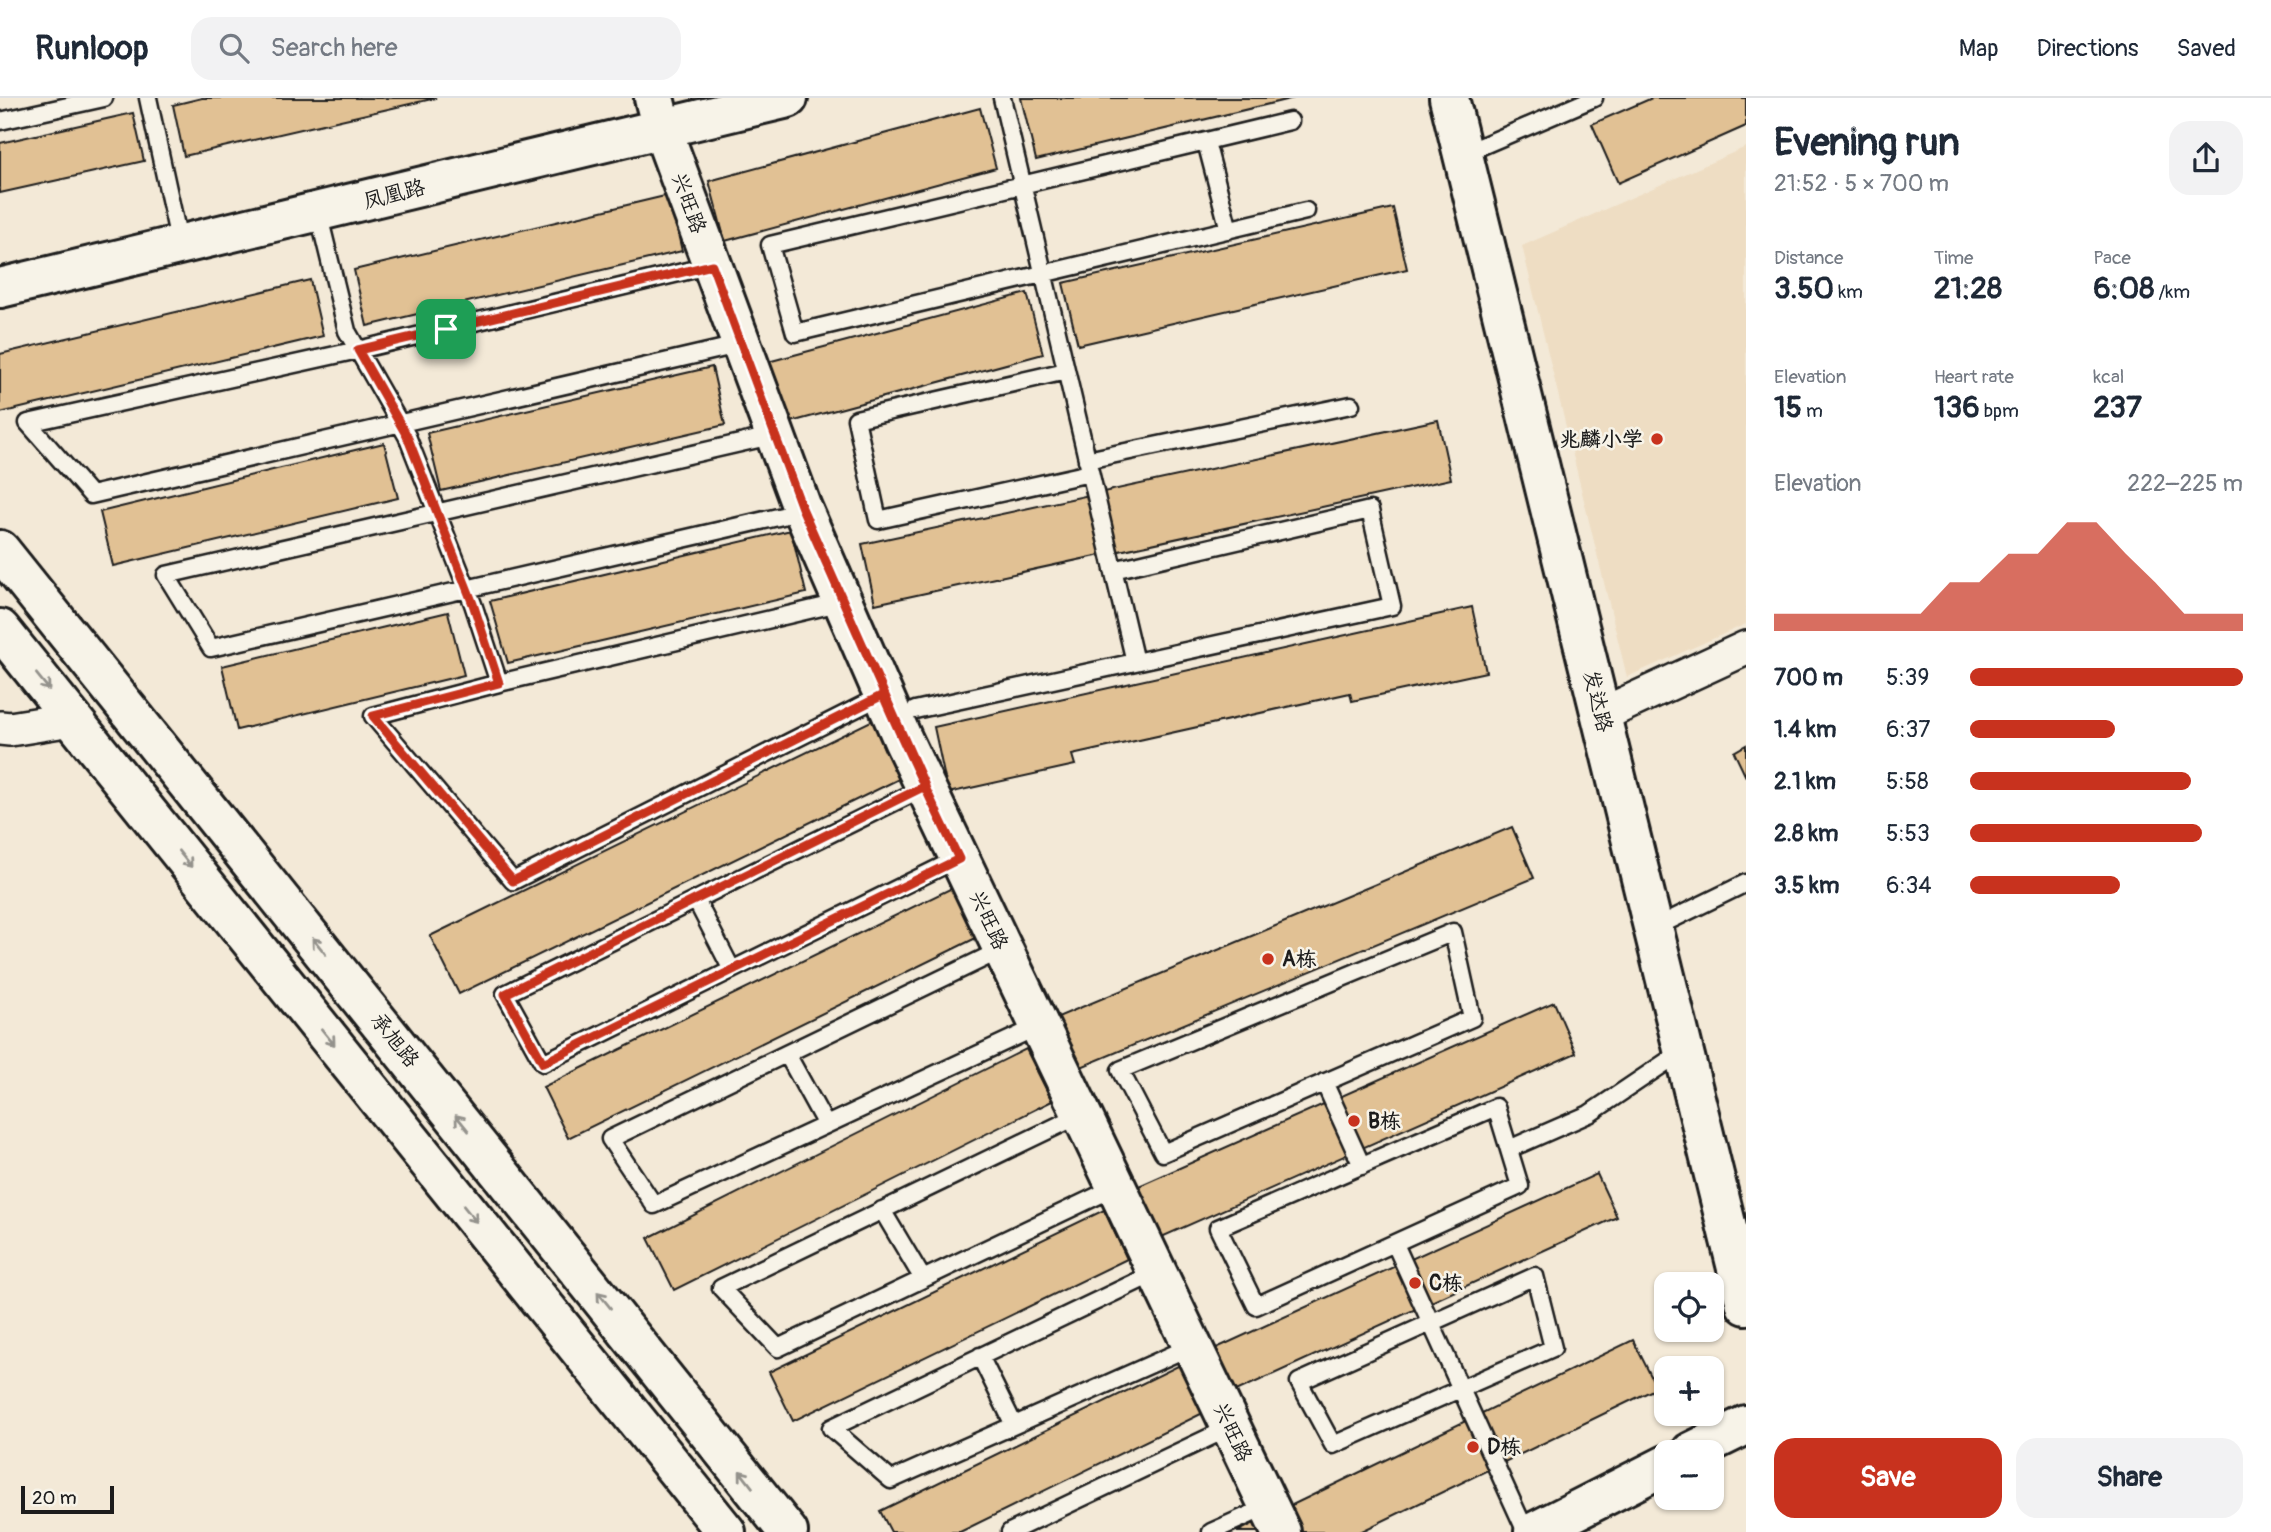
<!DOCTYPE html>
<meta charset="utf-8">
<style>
:root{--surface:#fff;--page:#f2f2f3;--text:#1f2937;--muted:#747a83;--line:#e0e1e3;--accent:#c8321e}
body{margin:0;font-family:Pangolin,"LXGW WenKai TC",sans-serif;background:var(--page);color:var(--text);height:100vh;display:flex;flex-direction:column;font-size:26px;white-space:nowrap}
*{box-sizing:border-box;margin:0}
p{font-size:23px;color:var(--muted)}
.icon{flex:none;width:38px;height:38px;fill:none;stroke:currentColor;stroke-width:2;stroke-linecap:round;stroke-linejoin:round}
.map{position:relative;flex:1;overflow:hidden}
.details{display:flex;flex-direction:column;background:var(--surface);width:525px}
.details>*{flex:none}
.tools{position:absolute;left:1654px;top:1174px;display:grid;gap:14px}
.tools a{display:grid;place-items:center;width:70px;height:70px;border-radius:14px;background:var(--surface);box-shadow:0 2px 5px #0004;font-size:35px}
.scale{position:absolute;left:21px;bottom:18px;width:93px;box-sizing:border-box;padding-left:7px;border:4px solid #1c1c1c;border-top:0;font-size:19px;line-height:24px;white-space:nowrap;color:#1c1c1c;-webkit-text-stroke:5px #f7f3e8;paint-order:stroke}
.pin{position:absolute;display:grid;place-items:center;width:60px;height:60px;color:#fff;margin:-30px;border-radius:14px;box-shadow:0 4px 10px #0006}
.round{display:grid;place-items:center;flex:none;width:74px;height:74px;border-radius:21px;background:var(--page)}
.summary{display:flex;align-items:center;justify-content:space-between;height:119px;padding:0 28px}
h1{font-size:38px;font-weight:700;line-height:52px}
.figures{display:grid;grid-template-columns:repeat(3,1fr);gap:10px;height:119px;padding:7px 28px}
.figures div{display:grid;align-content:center}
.figures b{font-size:30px;font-weight:700}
.figures small{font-size:19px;font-weight:400}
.figures p{font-size:19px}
.chart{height:196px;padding:14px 28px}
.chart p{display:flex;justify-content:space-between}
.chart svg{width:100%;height:126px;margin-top:7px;fill:var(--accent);opacity:.7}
.action{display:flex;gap:14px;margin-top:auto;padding:14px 28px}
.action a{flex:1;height:80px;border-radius:21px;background:var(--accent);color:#fff;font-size:28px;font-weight:700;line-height:80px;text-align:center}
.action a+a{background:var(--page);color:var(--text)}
ul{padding:0 28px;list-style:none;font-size:23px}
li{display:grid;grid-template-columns:112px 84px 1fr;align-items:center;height:52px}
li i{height:18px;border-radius:9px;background:var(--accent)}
header{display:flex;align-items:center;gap:42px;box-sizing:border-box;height:98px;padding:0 35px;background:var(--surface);border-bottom:2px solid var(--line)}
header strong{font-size:33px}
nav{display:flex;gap:38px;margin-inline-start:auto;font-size:24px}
.search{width:490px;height:63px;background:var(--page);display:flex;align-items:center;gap:18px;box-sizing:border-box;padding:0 24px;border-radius:21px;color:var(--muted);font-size:26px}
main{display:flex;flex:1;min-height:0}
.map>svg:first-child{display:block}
</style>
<header>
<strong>Runloop</strong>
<div class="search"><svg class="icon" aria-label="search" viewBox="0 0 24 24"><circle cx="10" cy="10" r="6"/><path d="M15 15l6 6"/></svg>Search here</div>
<nav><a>Map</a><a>Directions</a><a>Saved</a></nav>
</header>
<main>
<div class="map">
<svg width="1746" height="1434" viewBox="0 0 1746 1434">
<rect width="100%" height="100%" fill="#f3e9d7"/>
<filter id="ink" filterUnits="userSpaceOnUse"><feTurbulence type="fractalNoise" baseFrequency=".0143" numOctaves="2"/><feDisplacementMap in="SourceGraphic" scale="14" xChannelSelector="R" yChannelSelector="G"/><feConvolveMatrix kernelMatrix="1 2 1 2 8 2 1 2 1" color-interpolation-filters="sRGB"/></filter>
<g filter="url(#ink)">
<!-- built -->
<path fill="#eeddc3" d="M1746 49V526L1627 579 1522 148Z"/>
<!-- building -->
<path fill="#e1c194" stroke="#1c1c1c" stroke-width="2" d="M202 0H436L184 58 173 7Z
M1021 0H1294L1036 62Z
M1652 0H1746V28L1618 85 1592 26Z
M980 10 996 70 725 143 709 83Z
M133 15 144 63 0 95V45Z
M669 97 682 153 367 228 354 172Z
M1393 110 1407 171 1078 247 1063 185Z
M310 182 323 238 0 315V256Z
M1027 195 1043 256 780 327 764 265Z
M712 269 725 327 441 393 427 335Z
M1438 322 1451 381 875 506 862 446Z
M384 345 398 400 113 468 100 414Z
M791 432 806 495 508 565 490 503Z
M1472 509 1486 574 1352 603 1350 595 1072 657 1075 667 948 695 934 629Z
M448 514 464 577 237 632 222 568Z
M873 622 901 680 459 896 430 838Z
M1746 647V679L1734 654Z
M1512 729 1534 780 1074 972 1053 921Z
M954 789 978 839 568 1040 543 989Z
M1554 904 1576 955 1155 1142 1132 1091Z
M1026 951 1052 1003 674 1192 648 1140Z
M1597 1076 1617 1119 1232 1295 1212 1252Z
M1104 1112 1127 1161 793 1323 769 1274Z
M1633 1242 1657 1290 1360 1434H1301L1288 1409Z
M1180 1267 1203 1315 960 1434H891L880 1413Z
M1256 1424 1261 1434H1237Z"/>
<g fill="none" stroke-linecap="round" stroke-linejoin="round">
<!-- service casing -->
<g stroke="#1c1c1c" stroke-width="21">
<path id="service" d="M148 0 180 147
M1002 0 1135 564
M0 23 104 0
M1290 23 770 147 795 235 1306 113
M1206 44 1229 132
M1463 56 1594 0
M318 114 347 233 407 338 473 506 499 585
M712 167 358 252 28 325 91 397 742 246
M1066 273 856 321 878 422 1090 375
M775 337 166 477 211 550 804 413
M1087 362 1351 307
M843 504 499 585 373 618 513 783 883 597
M915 612 1392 508 1370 412 1113 472
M925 689 505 896 543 965 959 760
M696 802 732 872
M1654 830 1746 785
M1453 834 1472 920 1163 1055 1120 972Z
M1003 851 610 1041 654 1107 1039 928
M787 956 826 1027
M1324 984 1362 1068
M1496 1009 1520 1088 1256 1208 1218 1130Z
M1082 1016 721 1190 778 1250 1116 1089
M1509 1051 1589 1016 1684 952
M882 1112 923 1181
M1395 1146 1526 1434
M1157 1174 831 1330 891 1382 1192 1248
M1535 1178 1553 1250 1333 1347 1299 1284Z
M980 1258 1014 1327
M1010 1434 1231 1329
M1211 1434 1269 1408"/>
</g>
<!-- minor casing -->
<g stroke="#1c1c1c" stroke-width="38">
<path id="minor" d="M1601 617 1746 550
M0 630 10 631 72 621"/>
</g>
<!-- tertiary casing -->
<g stroke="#1c1c1c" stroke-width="44">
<path id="tertiary" d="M654 0 662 31 802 410 903 642 1281 1434
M1449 0 1746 1207
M0 190 788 0
M1691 1354 1746 1327
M1534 1434 1666 1367"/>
</g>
<!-- primary casing -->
<g stroke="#1c1c1c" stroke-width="44">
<path id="primary" d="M0 452 788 1434
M0 531 726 1434"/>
</g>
<!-- service -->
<use href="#service" stroke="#f7f3e8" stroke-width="16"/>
<!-- minor -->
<use href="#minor" stroke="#f7f3e8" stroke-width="33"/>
<!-- tertiary -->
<use href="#tertiary" stroke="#f7f3e8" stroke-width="38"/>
<!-- primary -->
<use href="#primary" stroke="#f7f3e8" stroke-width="38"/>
</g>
<!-- one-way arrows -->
<defs><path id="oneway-shaft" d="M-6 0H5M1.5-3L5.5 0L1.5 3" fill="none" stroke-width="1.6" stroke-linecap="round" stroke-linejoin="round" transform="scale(1.75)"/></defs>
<g stroke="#94928c">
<use href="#oneway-shaft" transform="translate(43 584) rotate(51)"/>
<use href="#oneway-shaft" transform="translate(185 761) rotate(51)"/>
<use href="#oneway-shaft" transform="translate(319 848) rotate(-129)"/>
<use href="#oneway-shaft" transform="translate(328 939) rotate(51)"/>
<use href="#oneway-shaft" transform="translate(462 1025) rotate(-129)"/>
<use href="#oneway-shaft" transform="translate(470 1116) rotate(51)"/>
<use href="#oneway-shaft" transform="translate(604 1202) rotate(-129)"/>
<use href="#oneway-shaft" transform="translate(746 1381) rotate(-128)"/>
</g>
</g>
<g fill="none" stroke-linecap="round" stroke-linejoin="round" filter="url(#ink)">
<!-- route casing -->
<g stroke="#fff" stroke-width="14">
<path id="route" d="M446 231 712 167 802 410 925 688 505 896 543 965 959 761C933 706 907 653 883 597L513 783 373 618 499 585 473 506 407 338 358 252 446 231"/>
</g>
<!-- route -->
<use href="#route" stroke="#c8321e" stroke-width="9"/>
</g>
<!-- markers -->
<g fill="#c8321e" stroke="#f7f3e8" stroke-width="2.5">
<circle cx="1657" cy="341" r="7"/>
<circle cx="1268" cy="861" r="7"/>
<circle cx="1354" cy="1023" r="7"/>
<circle cx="1415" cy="1185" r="7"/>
<circle cx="1473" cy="1349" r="7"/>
</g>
<g text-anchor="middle" stroke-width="5" stroke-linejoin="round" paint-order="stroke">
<!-- street labels -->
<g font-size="21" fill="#1c1c1c" stroke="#f7f3e8">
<text transform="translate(394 96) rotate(-14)" y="7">凤凰路</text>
<text transform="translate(689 105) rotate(70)" y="7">兴旺路</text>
<text transform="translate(1598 603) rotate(76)" y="7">发达路</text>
<text transform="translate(989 822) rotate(65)" y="7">兴旺路</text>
<text transform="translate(395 942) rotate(51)" y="7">承旭路</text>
<text transform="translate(1233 1334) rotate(65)" y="7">兴旺路</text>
</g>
<!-- poi labels -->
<g font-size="21" font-weight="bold" fill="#1c1c1c" stroke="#f7f3e8" text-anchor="start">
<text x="1643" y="348" text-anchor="end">兆麟小学</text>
<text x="1282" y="868">A栋</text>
<text x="1368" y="1030">B栋</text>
<text x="1429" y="1192">C栋</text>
<text x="1487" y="1356">D栋</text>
</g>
</g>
</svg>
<div class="tools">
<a><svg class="icon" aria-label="locate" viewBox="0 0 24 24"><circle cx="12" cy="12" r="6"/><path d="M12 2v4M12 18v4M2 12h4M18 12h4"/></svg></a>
<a>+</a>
<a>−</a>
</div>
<div class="scale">20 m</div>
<div class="pin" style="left:446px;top:231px;background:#1e9e55"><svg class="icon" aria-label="arrive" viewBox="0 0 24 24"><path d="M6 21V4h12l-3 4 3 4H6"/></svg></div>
</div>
<section class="details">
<div class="summary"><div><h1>Evening run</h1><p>21:52 · 5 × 700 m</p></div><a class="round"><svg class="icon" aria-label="share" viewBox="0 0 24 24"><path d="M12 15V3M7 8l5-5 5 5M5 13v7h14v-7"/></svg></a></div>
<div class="figures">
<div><p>Distance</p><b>3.50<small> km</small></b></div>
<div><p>Time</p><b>21:28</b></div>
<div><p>Pace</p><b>6:08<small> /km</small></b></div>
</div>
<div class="figures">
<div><p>Elevation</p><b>15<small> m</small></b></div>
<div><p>Heart rate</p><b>136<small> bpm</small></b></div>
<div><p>kcal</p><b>237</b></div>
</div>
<div class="chart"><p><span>Elevation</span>222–225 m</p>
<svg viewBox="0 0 160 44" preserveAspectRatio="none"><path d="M0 44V38L10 38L20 38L30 38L40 38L50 38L60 27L70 27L80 17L90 17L100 6L110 6L120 17L130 27L140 38L150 38L160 38V44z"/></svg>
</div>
<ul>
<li><b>700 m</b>5:39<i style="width:100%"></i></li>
<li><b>1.4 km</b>6:37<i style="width:53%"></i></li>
<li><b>2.1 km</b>5:58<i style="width:81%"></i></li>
<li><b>2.8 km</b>5:53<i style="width:85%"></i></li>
<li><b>3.5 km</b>6:34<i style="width:55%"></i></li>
</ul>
<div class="action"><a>Save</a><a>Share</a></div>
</section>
</main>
